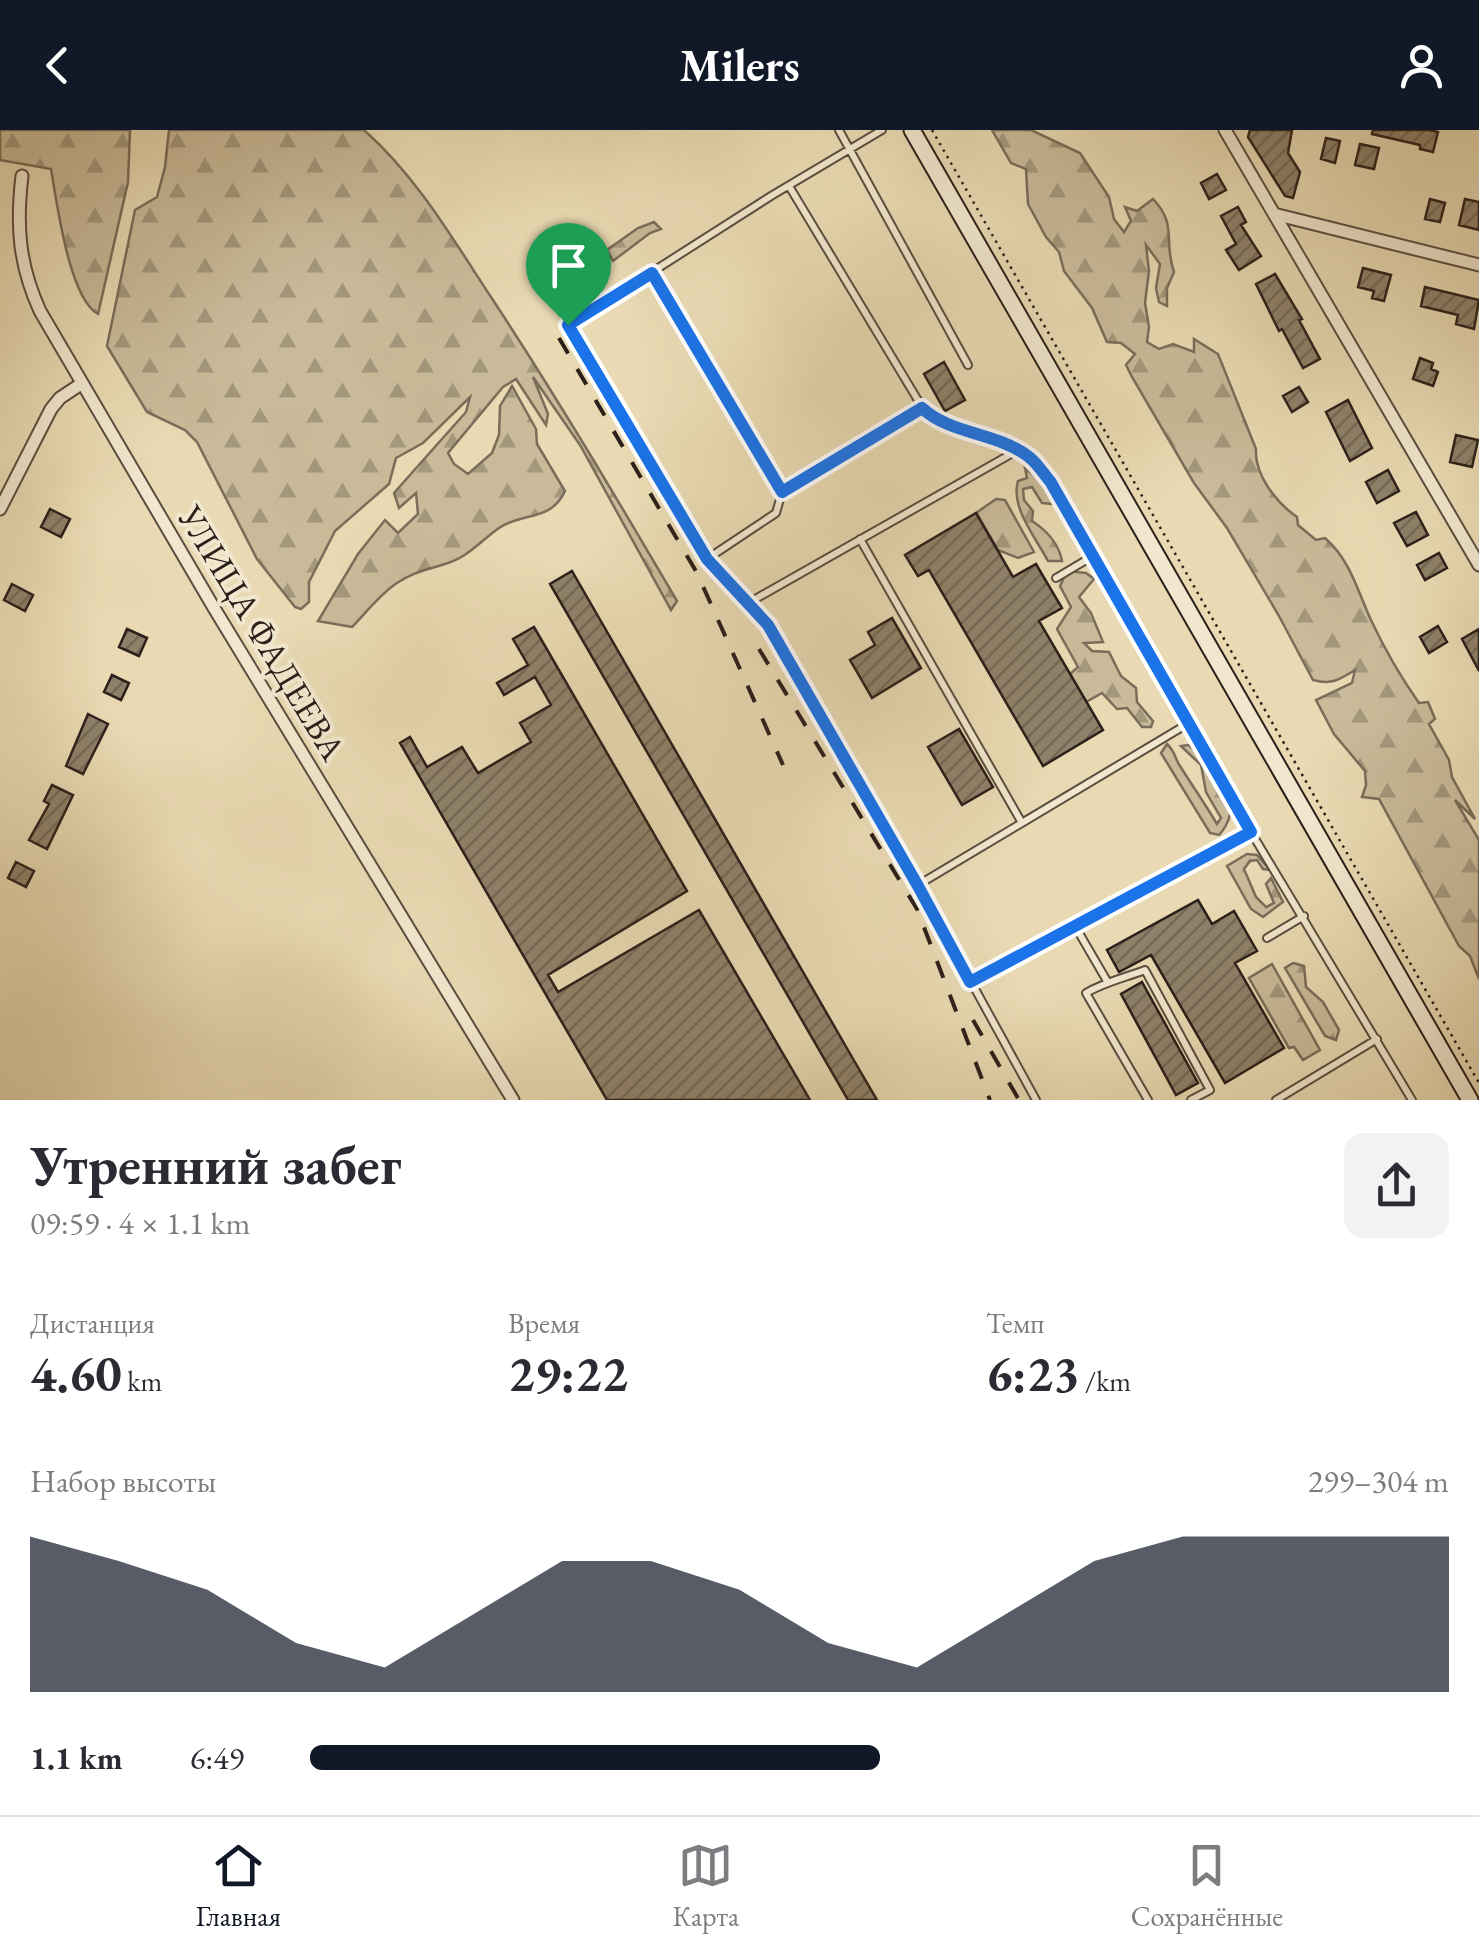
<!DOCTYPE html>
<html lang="ru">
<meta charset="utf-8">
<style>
:root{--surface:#fff;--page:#f2f2f3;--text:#2b2b33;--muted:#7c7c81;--line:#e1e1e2;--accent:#111827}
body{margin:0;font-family:"EB Garamond",serif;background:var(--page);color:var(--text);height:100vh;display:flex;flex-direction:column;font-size:38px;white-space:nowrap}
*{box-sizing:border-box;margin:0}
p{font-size:32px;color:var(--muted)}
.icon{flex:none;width:55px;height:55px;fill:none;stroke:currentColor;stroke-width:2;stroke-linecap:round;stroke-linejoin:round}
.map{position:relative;height:970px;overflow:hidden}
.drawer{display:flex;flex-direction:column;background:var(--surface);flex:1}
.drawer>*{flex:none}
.pin{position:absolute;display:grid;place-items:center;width:85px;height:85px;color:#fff;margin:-102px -42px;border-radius:50% 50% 50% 0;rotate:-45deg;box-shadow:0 0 10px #0007}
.pin .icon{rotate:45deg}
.round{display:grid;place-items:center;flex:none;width:105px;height:105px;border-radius:20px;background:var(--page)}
.overview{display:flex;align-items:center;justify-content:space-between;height:170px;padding:0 30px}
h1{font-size:55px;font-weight:700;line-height:75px}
.figures{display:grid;grid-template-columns:repeat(3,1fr);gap:15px;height:170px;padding:10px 30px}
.figures div{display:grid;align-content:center}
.figures b{font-size:50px;font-weight:700}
.figures small{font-size:28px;font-weight:400}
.figures p{font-size:28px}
.chart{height:280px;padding:20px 30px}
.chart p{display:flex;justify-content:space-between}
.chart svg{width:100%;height:180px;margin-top:10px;fill:var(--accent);opacity:.7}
ul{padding:0 30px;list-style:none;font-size:32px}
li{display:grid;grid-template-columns:160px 120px 1fr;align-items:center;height:75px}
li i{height:25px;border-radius:12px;background:var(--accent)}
header{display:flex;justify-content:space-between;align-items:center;height:130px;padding:0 30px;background:var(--accent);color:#fff;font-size:45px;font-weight:700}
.tab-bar{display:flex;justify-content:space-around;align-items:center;height:140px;border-top:2px solid var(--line);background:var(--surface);font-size:28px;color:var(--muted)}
.tab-bar a{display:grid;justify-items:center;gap:5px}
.tab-bar .active{color:var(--accent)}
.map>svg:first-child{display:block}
</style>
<header><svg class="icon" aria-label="back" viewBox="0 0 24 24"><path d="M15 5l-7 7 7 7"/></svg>Milers<svg class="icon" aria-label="person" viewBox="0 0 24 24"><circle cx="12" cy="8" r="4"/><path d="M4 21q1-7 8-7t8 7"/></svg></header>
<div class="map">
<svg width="1479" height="970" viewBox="0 0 1479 970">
<defs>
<pattern id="forest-firs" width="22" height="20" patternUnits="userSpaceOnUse" patternTransform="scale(2.5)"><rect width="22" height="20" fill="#c9ba99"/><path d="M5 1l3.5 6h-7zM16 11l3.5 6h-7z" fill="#a3977c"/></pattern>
<pattern id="building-hatch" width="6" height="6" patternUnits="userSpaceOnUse" patternTransform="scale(2.5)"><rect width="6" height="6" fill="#8e816a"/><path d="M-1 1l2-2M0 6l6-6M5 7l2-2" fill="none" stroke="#746956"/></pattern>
</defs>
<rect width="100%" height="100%" fill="#e9dab3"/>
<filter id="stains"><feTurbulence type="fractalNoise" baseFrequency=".002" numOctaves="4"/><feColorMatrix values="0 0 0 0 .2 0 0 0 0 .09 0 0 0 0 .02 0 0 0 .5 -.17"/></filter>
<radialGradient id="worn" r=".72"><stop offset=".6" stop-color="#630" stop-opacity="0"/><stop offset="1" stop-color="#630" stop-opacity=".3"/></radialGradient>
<!-- forest -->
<path fill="url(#forest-firs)" stroke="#7a6d5a" stroke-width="2.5" d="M0 0H130L128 52 98 184C69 168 57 73 51 39L0 30Z
M169 0H364C416 46 451 106 489 164 555 264 616 367 677 471L671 480 580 315 533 247 548 284 546 295 516 249 503 257 448 323 454 334 468 344 492 323 499 305 500 276 512 256 536 299 537 314 565 361C551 392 522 382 499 398 483 409 468 427 448 433 428 440 415 441 397 453 380 464 366 483 352 497L318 491 358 424 385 390 398 403 418 384 416 363 399 378 394 363 466 282 470 267 423 313 396 328 389 354 335 401 309 452V472L301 479 295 477 257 429 197 312 185 300 147 282 107 216 135 80 157 67 165 37Z
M992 0H1031L1080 23 1109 67 1114 89 1124 102 1131 91 1125 77 1137 81 1153 69C1178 95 1163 111 1174 142L1167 158V176L1159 172 1156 158 1160 134 1146 115 1149 141 1145 173 1149 197 1147 212 1159 219 1173 214 1194 222V209L1218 224 1256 319C1254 345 1277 373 1297 387L1298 395 1316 410 1325 408C1351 431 1357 460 1371 490 1385 520 1400 546 1419 573L1428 572 1435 589 1429 594 1449 630 1452 647 1475 689 1455 670 1479 710V849L1470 826 1459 816 1379 669 1362 667 1366 655 1365 641 1334 604 1316 570 1352 553 1355 540C1339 550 1332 555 1313 550L1279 486 1227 398 1194 353 1132 247 1126 235 1135 224 1121 213 1107 212 1092 178 1064 141 1059 122 1046 107 1028 74 1026 39 1011 33Z
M654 92 661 99 650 103 613 131 607 120 638 98Z
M1025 338 1038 348 1053 374 1042 373 1032 357 1023 359 1024 370 1033 381 1032 391C1046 400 1059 414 1062 431H1048C1036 408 1010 377 1018 351L1027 348Z
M996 369 1005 370 1034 422 1018 428 998 420 976 383Z
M1067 441 1086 443 1094 449 1079 467 1091 483 1103 512 1084 513 1092 521 1109 522 1121 546 1136 558 1137 572 1153 591 1151 597H1142L1127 578 1117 579 1102 563 1086 572 1070 544 1078 537 1057 499 1071 477 1060 456Z
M1167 614C1175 621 1174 627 1180 636 1192 655 1205 674 1217 694L1221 688 1206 662 1201 635 1181 616 1188 615C1200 622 1232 669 1230 684 1229 691 1224 700 1219 705L1210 703 1161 623Z
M1247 724 1257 725 1270 740 1263 739 1257 730 1250 731 1244 739 1256 767 1266 777 1274 773 1266 754 1271 748 1283 772 1263 787 1251 779 1227 736Z
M1293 833 1304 836 1306 857 1323 872 1339 900 1336 910 1325 906 1285 838Z
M1272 834 1320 920 1303 930 1294 917 1289 918 1249 848Z"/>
<!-- building -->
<path fill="url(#building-hatch)" stroke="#2c201a" stroke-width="2.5" d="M1250 0H1292L1288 23 1300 42 1293 68 1285 66 1248 7Z
M1373 0H1429L1438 2 1433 22 1420 19V15L1372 4Z
M1326 8 1340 11 1335 33 1321 29Z
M1360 14 1379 18 1374 39 1355 35Z
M1217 44 1226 60 1209 69 1201 53Z
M1430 69 1445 73 1440 92 1425 89Z
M1465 69 1479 72V100L1459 95Z
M1238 77 1246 92 1241 95 1261 126 1239 140 1226 120 1236 114 1221 86Z
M1363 138 1391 145 1384 171 1372 168 1374 161 1358 157Z
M1275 144 1302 189 1299 190 1320 229 1303 238 1282 199 1279 201 1256 154Z
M1425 157 1479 170 1474 199 1456 194 1458 185 1421 176Z
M1420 228 1433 233 1431 239 1438 242 1433 256 1413 249Z
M944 232 965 270 945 281 924 244Z
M1299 257 1308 272 1292 282 1283 266Z
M1348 270 1372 318 1350 331 1326 282Z
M1456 305 1478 310 1472 337 1450 332Z
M1388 340 1399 361 1377 373 1366 352Z
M50 379 70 389 61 407 41 397Z
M1416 382 1428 405 1407 416 1394 393Z
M976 383 1013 447 1036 434 1062 478 1039 491 1103 600 1043 636 929 440 918 446 905 425Z
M1439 423 1447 438 1425 450 1417 435Z
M572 441 856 934 877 970H848L550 454Z
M12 454 33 465 25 481 4 470Z
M892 488 921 538 872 568 850 530 875 515 868 502Z
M1438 496 1447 512 1429 523 1420 507Z
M534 497 687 761 548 845 558 862 699 780 810 970H607L400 613 410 607 427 637 462 617 478 643 531 612 520 593 551 575 535 547 504 565 497 553 528 535 513 509Z
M127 499 147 508 139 526 119 517Z
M1479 499V541L1462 509Z
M112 545 129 553 121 570 104 562Z
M88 584 108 594 83 644 66 636Z
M959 599 993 657 962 675 928 617Z
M52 655 73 665 47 719 29 710 49 674 44 671Z
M16 732 34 741 26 757 8 748Z
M1198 770 1212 794 1234 781 1257 821 1235 833 1284 918 1225 953 1151 825 1119 842 1107 820Z
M1142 852 1198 953 1176 965 1121 864Z"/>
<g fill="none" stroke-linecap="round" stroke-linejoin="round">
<!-- lane casing -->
<g stroke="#5b4e40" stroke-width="10">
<path id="lane" d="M839 0 968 235
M882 0 771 66 569 195 707 429 769 495 918 755 1036 970
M789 56 922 277C951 305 996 302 1029 327 1037 333 1043 343 1049 351L1251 702 1412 970
M651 143 782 362
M860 409 1022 693
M707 429 776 383 782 362 922 277
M1056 448 1093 426
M750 472 1018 320
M918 755 1189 593
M1075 796 1107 851
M1267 808 1304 786
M970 852 1251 702
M1148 970 1086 863C1105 852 1124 848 1145 840L1210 960 1191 970
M1276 970 1377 909"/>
</g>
<!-- street casing -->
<g stroke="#5b4e40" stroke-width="15">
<path id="street" d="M1225 0 1479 435
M22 46C16 96 19 135 40 181L214 478 513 970
M1274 84 1479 135
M0 379 51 279 60 268 81 254"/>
</g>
<!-- secondary casing -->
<g stroke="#2c201a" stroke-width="19">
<path id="secondary" d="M912 0 1470 970"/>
</g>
<!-- path -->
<path stroke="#2c201a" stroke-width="2.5" stroke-dasharray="2.5 5" stroke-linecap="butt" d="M932 0 1479 953"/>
<!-- lane -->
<use href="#lane" stroke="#f1e7ce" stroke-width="6"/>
<!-- street -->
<use href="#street" stroke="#f1e7ce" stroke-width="11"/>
<!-- secondary -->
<use href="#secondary" stroke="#f1e7ce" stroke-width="15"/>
<!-- rail -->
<path stroke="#2c201a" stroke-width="4" stroke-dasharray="18 18" stroke-linecap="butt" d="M559 208 697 443 783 635
M759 519 917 779 990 970
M973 890 1019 970"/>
</g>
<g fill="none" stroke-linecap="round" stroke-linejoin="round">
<!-- route casing -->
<g stroke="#fff" stroke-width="20">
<path id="route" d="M652 143 782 362 922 278C951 305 997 302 1029 327 1037 333 1043 343 1050 351L1251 702 970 852 918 756 768 495 707 429 568 195Z"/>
</g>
<!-- route -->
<use href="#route" stroke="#1a73e8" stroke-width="12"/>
</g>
<g text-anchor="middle" stroke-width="8" stroke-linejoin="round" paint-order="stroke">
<!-- street labels -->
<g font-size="35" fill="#2c201a" stroke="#f1e7ce">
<text transform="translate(262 503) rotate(59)" y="12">УЛИЦА ФАДЕЕВА</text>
</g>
</g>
<rect width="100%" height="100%" filter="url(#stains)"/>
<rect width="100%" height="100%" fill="url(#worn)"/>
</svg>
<div class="pin" style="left:568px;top:195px;background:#1e9e55"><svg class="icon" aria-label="arrive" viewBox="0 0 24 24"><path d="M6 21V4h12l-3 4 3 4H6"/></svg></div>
</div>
<section class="drawer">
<div class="overview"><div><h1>Утренний забег</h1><p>09:59 · 4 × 1.1 km</p></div><a class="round"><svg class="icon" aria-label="share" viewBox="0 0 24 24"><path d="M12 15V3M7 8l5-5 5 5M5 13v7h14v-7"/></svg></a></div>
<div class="figures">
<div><p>Дистанция</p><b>4.60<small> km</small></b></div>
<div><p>Время</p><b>29:22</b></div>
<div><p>Темп</p><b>6:23<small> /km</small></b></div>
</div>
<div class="chart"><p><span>Набор высоты</span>299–304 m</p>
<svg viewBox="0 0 160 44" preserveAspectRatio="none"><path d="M0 44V6L10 12L20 19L30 32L40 38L50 25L60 12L70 12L80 19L90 32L100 38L110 25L120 12L130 6L140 6L150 6L160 6V44z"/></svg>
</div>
<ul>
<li><b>1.1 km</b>6:49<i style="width:50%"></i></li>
</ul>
</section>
<nav class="tab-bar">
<a class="active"><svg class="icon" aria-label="home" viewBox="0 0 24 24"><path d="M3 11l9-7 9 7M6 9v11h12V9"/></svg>Главная</a>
<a><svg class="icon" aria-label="map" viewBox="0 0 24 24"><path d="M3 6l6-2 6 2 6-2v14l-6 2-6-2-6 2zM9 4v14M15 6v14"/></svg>Карта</a>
<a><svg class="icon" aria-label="saved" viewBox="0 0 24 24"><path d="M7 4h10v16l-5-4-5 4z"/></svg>Сохранённые</a>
</nav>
